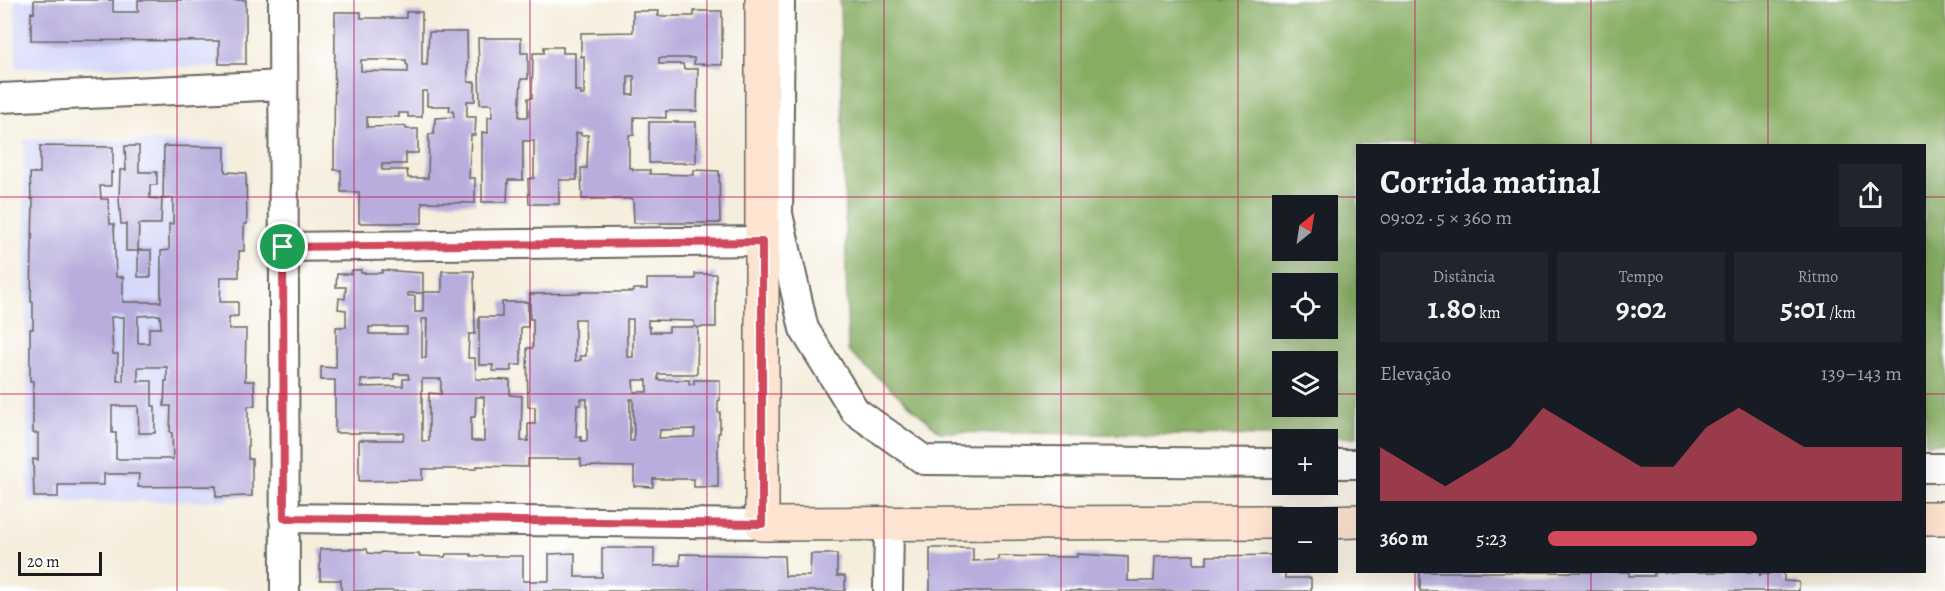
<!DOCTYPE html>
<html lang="pt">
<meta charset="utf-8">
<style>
:root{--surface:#171b24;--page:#20242c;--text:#f1f3f6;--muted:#9ea1a6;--accent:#d1495b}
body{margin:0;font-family:Alegreya,serif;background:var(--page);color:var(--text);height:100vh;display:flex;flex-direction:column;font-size:22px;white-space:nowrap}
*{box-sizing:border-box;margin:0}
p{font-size:20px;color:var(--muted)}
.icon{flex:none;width:33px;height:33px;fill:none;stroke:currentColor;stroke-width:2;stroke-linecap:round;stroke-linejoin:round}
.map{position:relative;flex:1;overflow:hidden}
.sheet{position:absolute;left:1356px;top:144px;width:570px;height:429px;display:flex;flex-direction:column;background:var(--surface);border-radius:0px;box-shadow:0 6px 24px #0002}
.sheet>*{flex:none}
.needle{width:39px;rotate:30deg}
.controls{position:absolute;left:1272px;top:195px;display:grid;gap:12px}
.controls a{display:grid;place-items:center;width:66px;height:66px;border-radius:0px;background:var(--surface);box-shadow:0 6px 24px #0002;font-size:30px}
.scale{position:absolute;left:18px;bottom:15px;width:84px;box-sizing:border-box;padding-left:6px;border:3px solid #1c1c1c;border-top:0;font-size:16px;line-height:21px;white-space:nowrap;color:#1c1c1c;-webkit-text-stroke:4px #fff;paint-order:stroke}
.pin{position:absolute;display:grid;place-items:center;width:51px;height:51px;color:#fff;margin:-26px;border:3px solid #fff;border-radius:50%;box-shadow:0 2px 6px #0007}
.round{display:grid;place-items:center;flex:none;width:63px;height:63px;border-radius:0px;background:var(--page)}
.head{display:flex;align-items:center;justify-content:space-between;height:102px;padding:0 24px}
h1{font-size:33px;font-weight:700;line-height:45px}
.figures{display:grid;grid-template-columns:repeat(3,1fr);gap:9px;height:102px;padding:6px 24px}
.figures div{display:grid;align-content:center;border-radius:0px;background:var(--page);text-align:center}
.figures b{font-size:30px;font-weight:700}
.figures small{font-size:16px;font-weight:400}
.figures p{font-size:16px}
.chart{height:168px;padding:12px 24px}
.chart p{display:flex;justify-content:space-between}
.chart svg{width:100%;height:108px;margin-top:6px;fill:var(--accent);opacity:.7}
ul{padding:0 24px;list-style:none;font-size:20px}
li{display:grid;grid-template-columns:96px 72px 1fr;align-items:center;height:45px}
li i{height:15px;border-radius:8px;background:var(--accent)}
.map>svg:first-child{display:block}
</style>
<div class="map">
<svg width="1945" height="591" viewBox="0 0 1945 591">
<rect width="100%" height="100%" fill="#fff"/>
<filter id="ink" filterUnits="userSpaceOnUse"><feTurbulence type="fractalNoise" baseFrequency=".0167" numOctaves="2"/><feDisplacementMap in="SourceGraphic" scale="12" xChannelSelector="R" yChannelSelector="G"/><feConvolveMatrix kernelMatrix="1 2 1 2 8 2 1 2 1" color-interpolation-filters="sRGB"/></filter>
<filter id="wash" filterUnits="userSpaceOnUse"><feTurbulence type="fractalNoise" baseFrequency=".008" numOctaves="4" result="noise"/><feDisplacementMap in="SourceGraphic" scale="24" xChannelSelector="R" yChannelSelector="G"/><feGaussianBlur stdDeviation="1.35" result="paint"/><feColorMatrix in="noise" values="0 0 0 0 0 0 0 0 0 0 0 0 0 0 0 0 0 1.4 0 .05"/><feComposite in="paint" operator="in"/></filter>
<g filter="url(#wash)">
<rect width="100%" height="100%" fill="#f5eedd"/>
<!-- built -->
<path fill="#d5d8f9" d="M15 0H241V67L16 68Z
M24 140 230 142 229 501 28 502Z"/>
<!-- forest -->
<path fill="#87ad63" stroke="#526440" stroke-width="1.5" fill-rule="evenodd" d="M840 0H1945V443H1925L1924 146H1358L1357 437 940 432 848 351ZM1282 206H1328V250H1282ZM1282 284H1328V328H1282ZM1282 362H1328V406H1282Z"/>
<g id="blocks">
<!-- building -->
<path fill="#b8addd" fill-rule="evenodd" d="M34 0H113V12H138V0H246V64H219V41L31 40V12L34 13Z
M633 11H659L658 16H694V11H722V65L694 64V58H659V64H683L684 69H698L697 111H666V118L634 117V135H629V168H633V170H650V174L694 175V170L719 171 720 223H634L633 199H582L581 168H587L588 135H581V133H576L577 180H559V204H529L528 179 534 178V141H523V180H508L507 202H482V132L488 133V117H492V104H480L478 38H521V53H528V79H521L519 117H528V98H532L533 53H544V47H563V53H575V91H581V95H584V56L581 57V33L633 32ZM628 76H634V95H628Z
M335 12H361V18H406V12H422V65H427L429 32H467L468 82H475V101H467V117H476L475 135H471L469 178H475V203L422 202V223H359V192H341V170H334ZM361 60H406V64L408 65V72L361 71ZM422 91H427V106H450L449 111H453L454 117 435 118 434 134H429L428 178H408L407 170H382V164H406V153H418V129H406V126L367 127V117H399V113H408V117H422Z
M649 122H696V163H649Z
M40 146 113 147V173L111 172V186H100L101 199H108L110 224H114L116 277H123V302H161V251L169 250V224H173V198L163 199 164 146 225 147V172L246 173 247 224H244V251H239V277H221L220 302H238V316L229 317V329H246L245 381H254L255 406H248V459H252V496L216 497V486L138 487 139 474H104V485H58V497H34L33 459 38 460V433H33V381H30V329H33V302H31L33 199H31L30 173H40ZM160 315 161 328H149V343H138V316ZM111 317H124L123 381H117L118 354H113ZM138 367H167V381H165L164 406H171L170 432 172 433 173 459H116V433H112V406H138L139 433H155V406H152V381H138Z
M125 146H139V172H157V185H150V198L162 199 161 224H139L138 250H151V277H138V251H126V224H121L119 199 120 170H126Z
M352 270H361V273H382V270L423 273V292H442V271H474L475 334H469L468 358H475L476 379 510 380V395L522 396 521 441H528V424H535V407H528L527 348H533V319H530V294L581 293 580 292H633L634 289H647V279H695V274H716V327H698L697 374H658V380H689V384H694V380H720V400L718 401V412H720V433H718V487H694V479H653V487L634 486V467L581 466V459H528V467L476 466V469H422V480L359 481V440H403L404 433H335V380H321V367L336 368V327H346V310L338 309 339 298 345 299 346 287H336L337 274H351ZM408 293H423V312H415V296H408ZM422 319H427L426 358H422ZM575 319H585L586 356H580L581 360 575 361ZM627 319H633V357H627ZM648 320 694 321 695 327H669V332H650V327H648ZM369 327H407V334H369ZM394 374H408L409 379H403V386L361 387V380L394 379ZM422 379H441V394L429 393V441H422ZM633 380H647V392H634ZM476 397H484V441H471V417H475ZM581 399H587V441H581V437H576L577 405H581ZM630 399H633L634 441H630ZM695 429 694 437 659 438 660 430Z
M502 302H528V327H521V365H511V371H492L493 365H479V317H502Z
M602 548H654V566L680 565V554L784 556 785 576H810L811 554H837V576H845V591H341V580H320V549H367L368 553 379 554 381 552 394 553 393 554H419V556L445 557 446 554H471V556H523V581H549V554L575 553V577H602Z
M930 548H973V561L998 560V556L1077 557V554L1128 557V581H1154L1155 556 1194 555V564H1207V556L1282 555V562H1285V578H1311V591H930Z
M1420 572H1629V576H1654V572H1759L1760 577V574H1769V572H1784V581L1799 582V591H1420Z"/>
</g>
</g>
<g filter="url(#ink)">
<use href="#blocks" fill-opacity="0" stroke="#686660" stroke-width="1.5"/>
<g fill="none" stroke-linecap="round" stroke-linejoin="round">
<!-- street casing -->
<g stroke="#686660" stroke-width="32">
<path id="street" d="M283 0 285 591
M780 0 778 214 804 329 855 411 924 460 1282 463
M0 98 283 85
M283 247 761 241
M1328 464H1358
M1924 468H1945
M284 518 762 524
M888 591 889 524"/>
</g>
<!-- secondary casing -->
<g stroke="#686660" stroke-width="36">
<path id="secondary" d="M762 0V524L1282 522
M1924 518H1945
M1328 522 1358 521"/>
</g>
<!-- street -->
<use href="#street" stroke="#fff" stroke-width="28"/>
<!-- secondary -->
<use href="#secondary" stroke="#fde4d0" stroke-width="33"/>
</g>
</g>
<g fill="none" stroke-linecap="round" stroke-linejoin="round" filter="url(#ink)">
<!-- route casing -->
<g stroke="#fff" stroke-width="12">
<path id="route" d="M762 242V524L284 518 283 247Z"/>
</g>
<!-- route -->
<use href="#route" stroke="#d1495b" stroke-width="8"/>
</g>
<!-- grid -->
<path fill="none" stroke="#c2185b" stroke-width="1.5" stroke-opacity="0.55" d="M177 0V591M354 0V591M530 0V591M707 0V591M884 0V591M1061 0V591M1238 0V591M1415 0V146M1591 0V146M1768 0V146M0 197H1358M1924 197H1945M0 394H1282M1328 394H1358M1924 394H1945M1415 572V591M1591 572V591M1768 572V591"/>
</svg>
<div class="controls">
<a><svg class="needle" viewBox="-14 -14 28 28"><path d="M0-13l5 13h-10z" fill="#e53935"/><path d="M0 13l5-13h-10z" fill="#9ea1a6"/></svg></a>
<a><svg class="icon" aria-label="locate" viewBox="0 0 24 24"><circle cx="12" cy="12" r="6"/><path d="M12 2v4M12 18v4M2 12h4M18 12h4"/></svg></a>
<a><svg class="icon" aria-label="layers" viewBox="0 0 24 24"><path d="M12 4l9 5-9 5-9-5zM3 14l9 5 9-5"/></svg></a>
<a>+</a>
<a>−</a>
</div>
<div class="scale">20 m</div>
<div class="pin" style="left:283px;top:247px;background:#1e9e55"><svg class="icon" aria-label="arrive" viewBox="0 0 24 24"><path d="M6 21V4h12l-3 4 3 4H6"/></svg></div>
<section class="sheet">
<div class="head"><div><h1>Corrida matinal</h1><p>09:02 · 5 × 360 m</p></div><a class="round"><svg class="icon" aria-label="share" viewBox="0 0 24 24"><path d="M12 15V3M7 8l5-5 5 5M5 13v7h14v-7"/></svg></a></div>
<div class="figures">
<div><p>Distância</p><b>1.80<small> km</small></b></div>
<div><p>Tempo</p><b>9:02</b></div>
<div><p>Ritmo</p><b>5:01<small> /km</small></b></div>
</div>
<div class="chart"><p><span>Elevação</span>139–143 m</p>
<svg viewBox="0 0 160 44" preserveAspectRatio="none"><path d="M0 44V22L10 30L20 38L30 30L40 22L50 6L60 14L70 22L80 30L90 30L100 14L110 6L120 14L130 22L140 22L150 22L160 22V44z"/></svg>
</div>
<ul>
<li><b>360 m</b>5:23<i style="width:59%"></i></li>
</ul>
</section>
</div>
